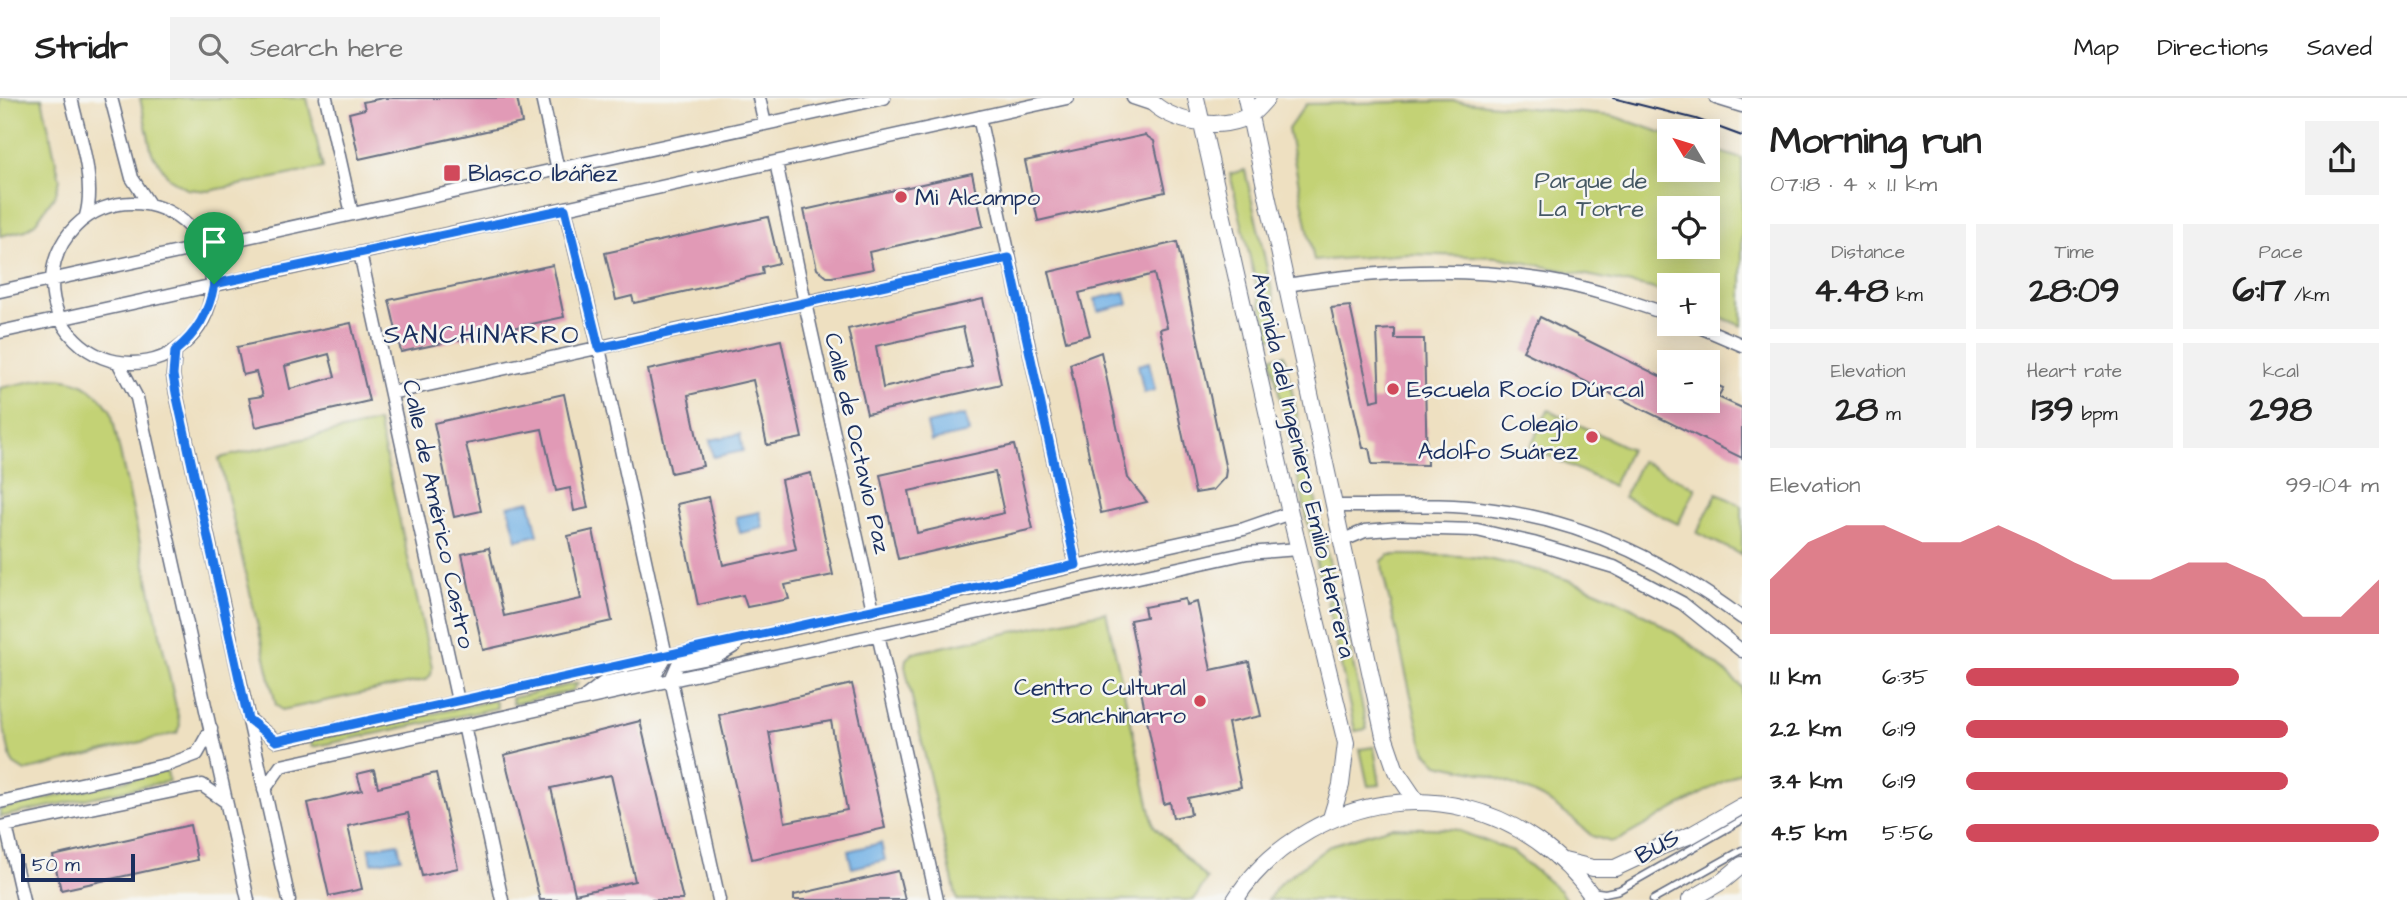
<!DOCTYPE html>
<meta charset="utf-8">
<style>
:root{--surface:#fff;--page:#f2f2f2;--text:#222;--muted:#767676;--line:#e0e0e0;--accent:#d1495b}
body{margin:0;font-family:"Architects Daughter",sans-serif;background:var(--page);color:var(--text);height:100vh;display:flex;flex-direction:column;font-size:26px;white-space:nowrap}
*{box-sizing:border-box;margin:0}
p{font-size:23px;color:var(--muted)}
.icon{flex:none;width:38px;height:38px;fill:none;stroke:currentColor;stroke-width:2;stroke-linecap:round;stroke-linejoin:round}
.map{position:relative;flex:1;overflow:hidden}
.sheet{display:flex;flex-direction:column;background:var(--surface);width:665px}
.sheet>*{flex:none}
.needle{width:46px;rotate:308deg}
.controls{position:absolute;left:1657px;top:21px;display:grid;gap:14px}
.controls a{display:grid;place-items:center;width:63px;height:63px;border-radius:0px;background:var(--surface);box-shadow:0 4px 18px #0003;font-size:35px}
.scale{position:absolute;left:21px;bottom:18px;width:114px;box-sizing:border-box;padding-left:7px;border:4px solid #1b2f5e;border-top:0;font-size:19px;line-height:24px;white-space:nowrap;color:#1b2f5e;-webkit-text-stroke:5px #f6f6f2;paint-order:stroke}
.pin{position:absolute;display:grid;place-items:center;width:60px;height:60px;color:#fff;margin:-72px -30px;border-radius:50% 50% 50% 0;rotate:-45deg;box-shadow:0 0 7px #0007}
.pin .icon{rotate:45deg}
.round{display:grid;place-items:center;flex:none;width:74px;height:74px;border-radius:0px;background:var(--page)}
.headline{display:flex;align-items:center;justify-content:space-between;height:119px;padding:0 28px}
h1{font-size:38px;font-weight:700;line-height:52px}
.stats{display:grid;grid-template-columns:repeat(3,1fr);gap:10px;height:119px;padding:7px 28px}
.stats div{display:grid;align-content:center;border-radius:0px;background:var(--page);text-align:center}
.stats b{font-size:35px;font-weight:700}
.stats small{font-size:19px;font-weight:400}
.stats p{font-size:19px}
.chart{height:196px;padding:14px 28px}
.chart p{display:flex;justify-content:space-between}
.chart svg{width:100%;height:126px;margin-top:7px;fill:var(--accent);opacity:.7}
ul{padding:0 28px;list-style:none;font-size:23px}
li{display:grid;grid-template-columns:112px 84px 1fr;align-items:center;height:52px}
li i{height:18px;border-radius:9px;background:var(--accent)}
header{display:flex;align-items:center;gap:42px;box-sizing:border-box;height:98px;padding:0 35px;background:var(--surface);border-bottom:2px solid var(--line)}
header strong{font-size:33px}
nav{display:flex;gap:38px;margin-inline-start:auto;font-size:24px}
.search{width:490px;height:63px;background:var(--page);display:flex;align-items:center;gap:18px;box-sizing:border-box;padding:0 24px;border-radius:0px;color:var(--muted);font-size:26px}
main{display:flex;flex:1;min-height:0}
.map>svg:first-child{display:block}
</style>
<header>
<strong>Stridr</strong>
<div class="search"><svg class="icon" aria-label="search" viewBox="0 0 24 24"><circle cx="10" cy="10" r="6"/><path d="M15 15l6 6"/></svg>Search here</div>
<nav><a>Map</a><a>Directions</a><a>Saved</a></nav>
</header>
<main>
<div class="map">
<svg width="1742" height="802" viewBox="0 0 1742 802">
<rect width="100%" height="100%" fill="#f6f6f2"/>
<filter id="ink" filterUnits="userSpaceOnUse"><feTurbulence type="fractalNoise" baseFrequency=".0143" numOctaves="2"/><feDisplacementMap in="SourceGraphic" scale="14" xChannelSelector="R" yChannelSelector="G"/><feConvolveMatrix kernelMatrix="1 2 1 2 8 2 1 2 1" color-interpolation-filters="sRGB"/></filter>
<filter id="wash" filterUnits="userSpaceOnUse"><feTurbulence type="fractalNoise" baseFrequency=".00686" numOctaves="4" result="noise"/><feDisplacementMap in="SourceGraphic" scale="28" xChannelSelector="R" yChannelSelector="G"/><feGaussianBlur stdDeviation="1.57" result="paint"/><feColorMatrix in="noise" values="0 0 0 0 0 0 0 0 0 0 0 0 0 0 0 0 0 1.4 0 .05"/><feComposite in="paint" operator="in"/></filter>
<g filter="url(#wash)">
<rect width="100%" height="100%" fill="#eee0c1"/>
<!-- green -->
<path fill="#c3d274" stroke="#6f8069" stroke-width="2" fill-rule="evenodd" d="M0 0H42L60 82 56 95 36 124 26 132 0 138Z
M140 0H307L323 70 209 93 187 91 169 80 152 55Z
M1455 3 1613 18 1669 37 1670 72H1708V50L1742 61V228L1708 214V187H1670L1669 197 1651 190 1498 159 1407 156 1314 163 1288 31 1306 6ZM1670 110H1708V149H1670Z
M1245 72 1282 238 1269 240 1230 76Z
M1284 257 1333 481 1321 484 1271 259Z
M47 280C78 279 93 288 111 313L180 627 177 635 25 673 14 666 11 661 0 613V290Z
M1548 312 1630 351 1613 388 1530 349Z
M378 324 432 569 431 577 425 582 282 612 276 607 219 360Z
M1641 363 1696 390 1678 426 1624 399Z
M1717 395 1742 408V457L1697 435Z
M1389 457C1425 457 1462 456 1497 463 1594 482 1670 522 1742 589V673L1620 741 1611 744 1592 738 1574 722 1548 703 1518 688 1485 676 1438 666 1426 654 1420 637 1383 475 1382 463Z
M1339 499 1367 631 1355 633 1327 502Z
M1106 514 1154 728 1207 781 1194 802H957L905 568 906 561 913 555Z
M578 585 572 593 513 606 512 600Z
M495 602 497 610 312 649 310 643Z
M1374 649 1380 687 1368 688 1360 651Z
M167 673 169 683 0 719V711Z
M1391 729 1454 731 1512 753 1560 793 1566 802H1268L1280 785 1331 747Z"/>
<!-- water -->
<path fill="#72b1e5" stroke="#4670a2" stroke-width="2" d="M1125 194 1128 206 1098 213 1095 201Z
M1149 264 1155 292 1144 295 1138 267Z
M965 317 969 335 931 343 927 326Z
M740 336 743 353 713 359 710 342Z
M530 403 538 437 517 442 508 408Z
M760 414 763 430 740 435 736 419Z
M398 745 401 760 372 765 369 750Z
M881 745 885 762 852 770 848 753Z"/>
<g id="blocks">
<!-- building -->
<path fill="#e19ab6" fill-rule="evenodd" d="M383 0H517L522 25 359 61 349 15 365 11 363 4Z
M1145 37 1154 43 1165 94 1038 123 1025 63Z
M972 75 983 128 869 154 873 171 832 179H827L817 171 804 112Z
M768 119 779 165 762 169 763 176 634 205 632 198 616 202 605 155Z
M1177 144 1226 372 1225 379 1213 392 1195 395 1160 231 1167 229 1154 176 1079 195 1090 237 1066 243 1049 174Z
M553 167 564 219 401 254 389 202Z
M983 201 1001 286 867 316 848 231ZM963 229 972 269 883 290 876 248Z
M1350 208 1371 303 1380 301 1377 232 1395 231V241H1424L1427 367 1372 366 1369 350H1363L1331 210Z
M1540 219 1670 283V303H1708V283L1723 290 1718 299 1742 310V360L1523 253Z
M351 225 369 303 256 329 249 300 263 298 256 274 243 277 237 249ZM329 256 335 279 290 291 285 268Z
M781 242 802 340 767 347 753 282 688 297 703 368 671 375 648 272Z
M1101 254 1128 380 1147 404 1101 415 1070 266Z
M564 296 588 410 574 413 570 390 556 393 542 331 466 346 481 413 454 419 434 325Z
M1014 347 1033 431 898 461 880 377ZM995 374 1004 415 917 435 909 393Z
M811 375 833 477 785 487 789 501 747 509 743 497 698 507 677 406 708 399 723 467 796 451 781 382Z
M593 432 612 523 483 552 462 456 489 450 504 518 581 501 568 438Z
M1185 501 1186 507 1197 504 1211 572 1249 564 1261 618 1228 625 1241 689 1188 700 1191 716 1173 720 1170 704 1164 706 1140 588 1143 587 1130 522 1146 519 1144 509Z
M852 586 885 730 752 761 719 617ZM831 623 847 712 785 724 769 634Z
M640 623 683 802H540L504 657ZM611 677 635 783 575 796 551 690Z
M374 672 378 689 436 675 458 770 422 778 408 715 348 728 362 791 329 798 308 705 362 692 357 676Z
M190 727 197 762 61 792 53 758Z
M898 773 905 802H794V797Z"/>
</g>
</g>
<g filter="url(#ink)">
<use href="#blocks" fill-opacity="0" stroke="#656d81" stroke-width="2"/>
<g fill="none" stroke-linecap="round" stroke-linejoin="round">
<!-- service casing -->
<g stroke="#656d81" stroke-width="9">
<path id="service" d="M1591 793 1605 795 1619 792 1742 722
M1653 802 1742 752"/>
</g>
<!-- minor casing -->
<g stroke="#656d81" stroke-width="15">
<path id="minor" d="M71 0C79 36 96 83 86 118
M111 0 132 80 149 106
M326 0 352 116
M542 0 558 72
M759 0 765 26
M1133 0 1154 7
M1716 0 1742 8
M979 19 1076 467
M776 64 805 205 873 512
M52 185a80 80 0 1 1 160 0a80 80 0 1 1-160 0Z
M565 111 599 250 666 558 657 574 603 585 586 598
M360 155 458 603
M1287 187C1372 173 1459 168 1545 182 1587 189 1629 203 1670 217
M0 193 884 0
M1693 226 1742 247
M0 234 1067 0
M175 253 173 277 176 295 289 802
M118 264 137 300 248 802
M391 295 1009 160
M1333 408C1386 409 1440 404 1494 412 1586 424 1668 465 1742 520
M1341 443 1365 433 1400 430 1477 432 1533 445 1614 469 1682 505 1742 553
M878 536 937 802
M249 621 276 643 299 639 1244 431 1290 415
M464 627 502 802
M264 692 281 668 304 663 1247 455 1299 451
M0 704 170 666 197 656 211 631
M6 728 23 802
M0 729 202 687 225 703
M719 802 671 582 678 566 718 558 736 547"/>
</g>
<!-- tertiary casing -->
<g stroke="#656d81" stroke-width="18">
<path id="tertiary" d="M1148 0C1168 25 1224 35 1251 16 1257 12 1262 5 1267 0
M1196 0 1290 415 1346 645 1341 687 1331 720
M1246 0 1384 638 1396 673 1417 704
M1564 763 1593 770H1615L1662 748 1691 737 1742 708
M1235 802C1253 773 1279 750 1309 733 1410 675 1530 707 1595 802
M1690 802 1724 782 1742 767"/>
</g>
<!-- service -->
<use href="#service" stroke="#fff" stroke-width="6"/>
<!-- minor -->
<use href="#minor" stroke="#fff" stroke-width="12"/>
<!-- tertiary -->
<use href="#tertiary" stroke="#fff" stroke-width="16"/>
<!-- tram -->
<path stroke="#1b2f5e" stroke-width="2" d="M1613 0 1696 21 1742 38"/>
</g>
</g>
<g fill="none" stroke-linecap="round" stroke-linejoin="round" filter="url(#ink)">
<!-- route casing -->
<g stroke="#fff" stroke-width="14">
<path id="route" d="M565 111 599 250 1009 160 1076 467 276 643 248 621 176 295 173 277 175 253C197 235 209 215 214 186Z"/>
</g>
<!-- route -->
<use href="#route" stroke="#1a73e8" stroke-width="9"/>
</g>
<!-- markers -->
<g fill="#d1495b" stroke="#f6f6f2" stroke-width="2.5">
<rect x="443" y="66" width="18" height="18" rx="3.5"/>
<circle cx="901" cy="99" r="7"/>
<circle cx="1393" cy="291" r="7"/>
<circle cx="1592" cy="339" r="7"/>
<circle cx="1200" cy="603" r="7"/>
</g>
<g text-anchor="middle" stroke-width="5" stroke-linejoin="round" paint-order="stroke">
<!-- poi labels -->
<g font-size="24" fill="#1b2f5e" stroke="#f6f6f2" text-anchor="start">
<text x="468" y="83">Blasco Ibáñez</text>
<text x="915" y="107">Mi Alcampo</text>
<text x="1407" y="299">Escuela Rocío Dúrcal</text>
<text x="1578" y="333" text-anchor="end">Colegio<tspan x="1578" dy="28">Adolfo Suárez</tspan></text>
<text x="1186" y="597" text-anchor="end">Centro Cultural<tspan x="1186" dy="28">Sanchinarro</tspan></text>
</g>
<!-- park labels -->
<g font-size="24" fill="#455864" stroke="#f6f6f2">
<text x="1591" y="90">Parque de<tspan x="1591" dy="28">La Torre</tspan></text>
</g>
<!-- street labels -->
<g font-size="24" fill="#1b2f5e" stroke="#f6f6f2">
<text transform="translate(858 345) rotate(77)" y="8">Calle de Octavio Paz</text>
<text transform="translate(1304 367) rotate(77)" y="8">Avenida del Ingeniero Emilio Herrera</text>
<text transform="translate(439 416) rotate(78)" y="8">Calle de Américo Castro</text>
<text transform="translate(1657 748) rotate(-29)" y="8">BUS</text>
</g>
<!-- neighbourhood labels -->
<g font-size="26" letter-spacing="2" fill="#1b2f5e" stroke="#f6f6f2">
<text x="482" y="245">SANCHINARRO</text>
</g>
</g>
</svg>
<div class="controls">
<a><svg class="needle" viewBox="-14 -14 28 28"><path d="M0-13l5 13h-10z" fill="#e53935"/><path d="M0 13l5-13h-10z" fill="#767676"/></svg></a>
<a><svg class="icon" aria-label="locate" viewBox="0 0 24 24"><circle cx="12" cy="12" r="6"/><path d="M12 2v4M12 18v4M2 12h4M18 12h4"/></svg></a>
<a>+</a>
<a>−</a>
</div>
<div class="scale">50 m</div>
<div class="pin" style="left:214px;top:186px;background:#1e9e55"><svg class="icon" aria-label="arrive" viewBox="0 0 24 24"><path d="M6 21V4h12l-3 4 3 4H6"/></svg></div>
</div>
<section class="sheet">
<div class="headline"><div><h1>Morning run</h1><p>07:18 · 4 × 1.1 km</p></div><a class="round"><svg class="icon" aria-label="share" viewBox="0 0 24 24"><path d="M12 15V3M7 8l5-5 5 5M5 13v7h14v-7"/></svg></a></div>
<div class="stats">
<div><p>Distance</p><b>4.48<small> km</small></b></div>
<div><p>Time</p><b>28:09</b></div>
<div><p>Pace</p><b>6:17<small> /km</small></b></div>
</div>
<div class="stats">
<div><p>Elevation</p><b>28<small> m</small></b></div>
<div><p>Heart rate</p><b>139<small> bpm</small></b></div>
<div><p>kcal</p><b>298</b></div>
</div>
<div class="chart"><p><span>Elevation</span>99–104 m</p>
<svg viewBox="0 0 160 44" preserveAspectRatio="none"><path d="M0 44V25L10 12L20 6L30 6L40 12L50 12L60 6L70 12L80 19L90 25L100 25L110 19L120 19L130 25L140 38L150 38L160 25V44z"/></svg>
</div>
<ul>
<li><b>1.1 km</b>6:35<i style="width:66%"></i></li>
<li><b>2.2 km</b>6:19<i style="width:78%"></i></li>
<li><b>3.4 km</b>6:19<i style="width:78%"></i></li>
<li><b>4.5 km</b>5:56<i style="width:100%"></i></li>
</ul>
</section>
</main>
